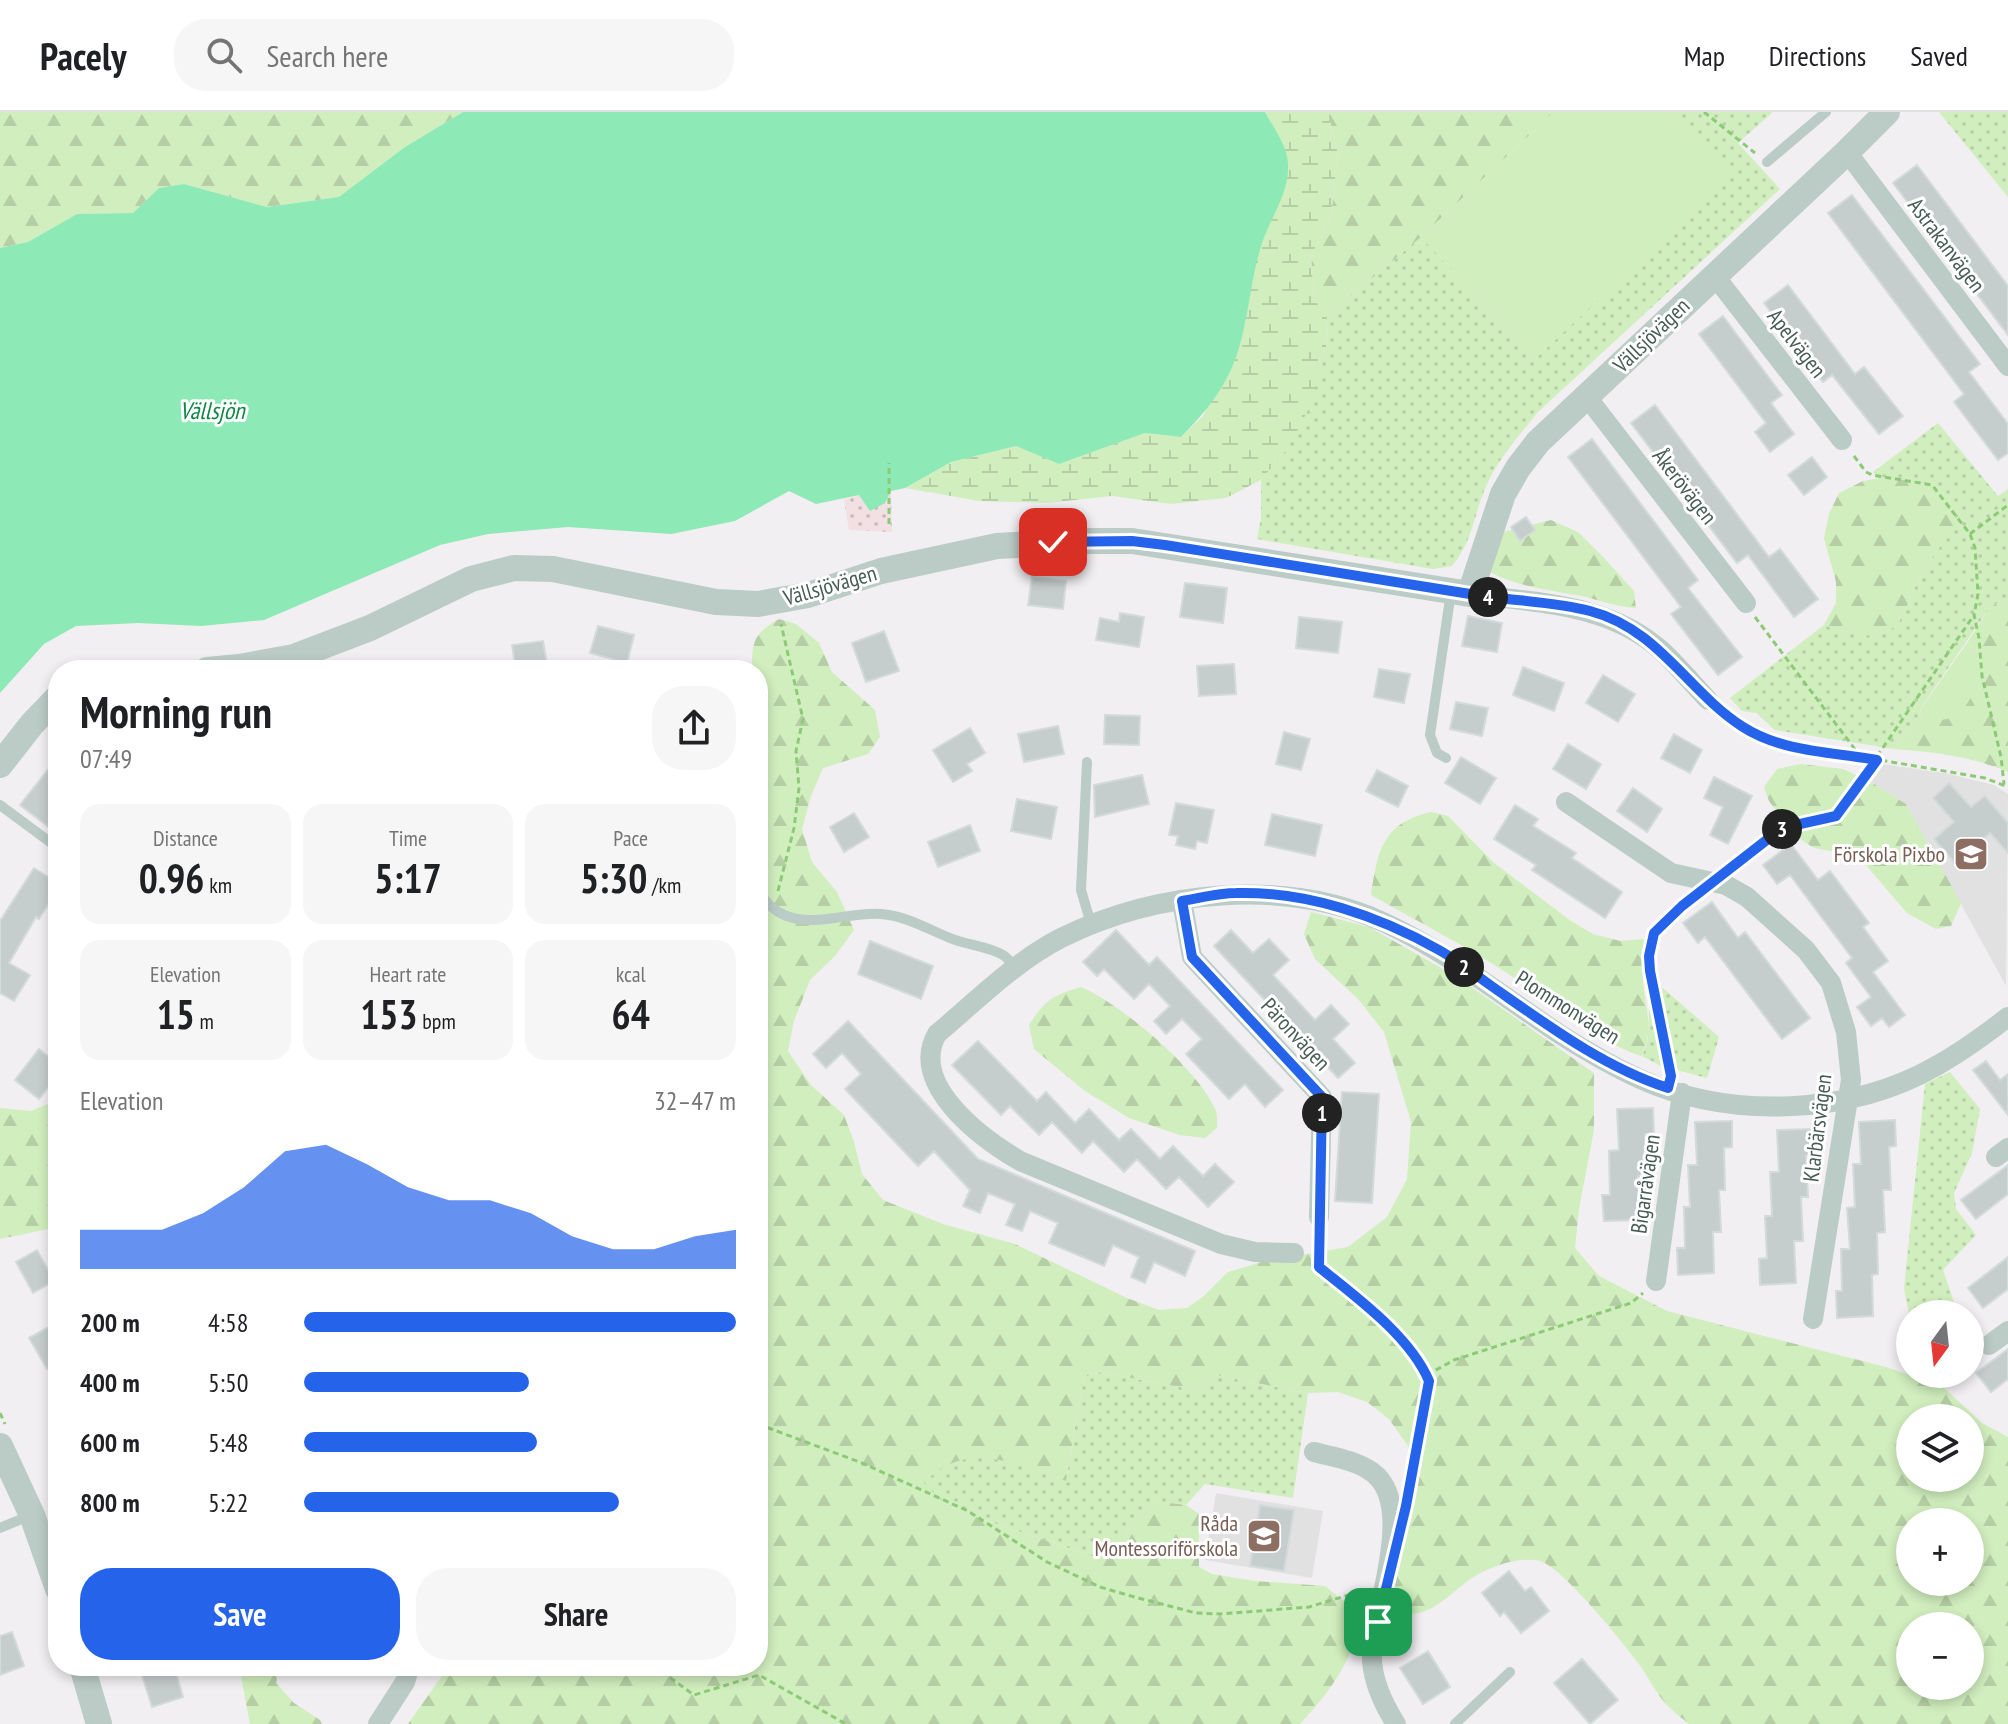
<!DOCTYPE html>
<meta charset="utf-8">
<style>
:root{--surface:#fff;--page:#f6f6f6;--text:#202124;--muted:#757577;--line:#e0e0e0;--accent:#2563eb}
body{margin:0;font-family:"PT Sans Narrow",sans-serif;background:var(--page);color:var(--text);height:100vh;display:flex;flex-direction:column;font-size:30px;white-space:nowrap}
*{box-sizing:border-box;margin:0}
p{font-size:26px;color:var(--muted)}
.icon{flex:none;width:44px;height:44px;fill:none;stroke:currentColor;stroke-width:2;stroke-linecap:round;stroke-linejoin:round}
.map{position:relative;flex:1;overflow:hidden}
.sheet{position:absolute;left:48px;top:548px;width:720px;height:1016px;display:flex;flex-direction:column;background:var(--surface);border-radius:32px;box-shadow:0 4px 12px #0003}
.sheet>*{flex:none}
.needle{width:52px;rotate:195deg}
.tools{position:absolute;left:1896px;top:1188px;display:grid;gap:16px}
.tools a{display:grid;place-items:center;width:88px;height:88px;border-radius:50%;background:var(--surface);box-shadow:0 4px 12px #0003;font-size:40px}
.pin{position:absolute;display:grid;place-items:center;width:68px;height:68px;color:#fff;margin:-34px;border-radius:16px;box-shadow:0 4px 12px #0006}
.km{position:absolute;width:40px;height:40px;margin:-20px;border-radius:50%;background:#222;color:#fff;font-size:22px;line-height:40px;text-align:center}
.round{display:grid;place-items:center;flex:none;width:84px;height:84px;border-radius:32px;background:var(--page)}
.summary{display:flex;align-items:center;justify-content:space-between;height:136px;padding:0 32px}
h1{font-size:44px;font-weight:800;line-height:60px}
.figures{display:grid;grid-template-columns:repeat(3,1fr);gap:12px;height:136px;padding:8px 32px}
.figures div{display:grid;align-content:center;border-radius:20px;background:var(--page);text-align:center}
.figures b{font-size:40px;font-weight:800}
.figures small{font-size:22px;font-weight:400}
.figures p{font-size:22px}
.chart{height:224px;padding:16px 32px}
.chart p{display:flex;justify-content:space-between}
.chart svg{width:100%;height:144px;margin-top:8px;fill:var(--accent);opacity:.7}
.primary-button{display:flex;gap:16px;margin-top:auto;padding:16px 32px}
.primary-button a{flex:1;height:92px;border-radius:32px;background:var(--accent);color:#fff;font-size:32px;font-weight:800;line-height:92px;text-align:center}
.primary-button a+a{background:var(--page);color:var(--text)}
ul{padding:0 32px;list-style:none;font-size:26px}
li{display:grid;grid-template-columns:128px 96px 1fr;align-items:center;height:60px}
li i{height:20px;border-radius:10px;background:var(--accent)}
header{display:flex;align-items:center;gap:48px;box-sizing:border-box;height:112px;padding:0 40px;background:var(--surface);border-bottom:2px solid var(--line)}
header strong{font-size:38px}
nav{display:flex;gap:44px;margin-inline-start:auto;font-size:28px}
.search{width:560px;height:72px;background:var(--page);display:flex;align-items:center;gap:20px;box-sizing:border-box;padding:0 28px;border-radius:32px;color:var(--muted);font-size:30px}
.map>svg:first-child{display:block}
</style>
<header>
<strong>Pacely</strong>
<div class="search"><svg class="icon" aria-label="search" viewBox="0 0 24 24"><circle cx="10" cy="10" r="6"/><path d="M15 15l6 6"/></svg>Search here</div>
<nav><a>Map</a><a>Directions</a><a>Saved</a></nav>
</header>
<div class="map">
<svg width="2008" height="1612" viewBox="0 0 2008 1612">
<defs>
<pattern id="grass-dots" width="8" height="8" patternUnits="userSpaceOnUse" patternTransform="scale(2)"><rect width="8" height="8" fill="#d1eebe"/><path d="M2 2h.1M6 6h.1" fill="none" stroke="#b5cea5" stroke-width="1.8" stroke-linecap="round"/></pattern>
<pattern id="forest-firs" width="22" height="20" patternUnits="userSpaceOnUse" patternTransform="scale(2)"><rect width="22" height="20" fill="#d1eebe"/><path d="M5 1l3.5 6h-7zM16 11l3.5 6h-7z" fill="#b5cea5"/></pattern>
<pattern id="wetland-marsh" width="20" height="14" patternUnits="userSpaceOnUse" patternTransform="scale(2)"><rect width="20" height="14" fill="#d1eebe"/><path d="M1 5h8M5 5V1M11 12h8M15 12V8" fill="none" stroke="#b5cea5"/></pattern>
<pattern id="sand-dots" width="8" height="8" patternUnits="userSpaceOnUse" patternTransform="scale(2)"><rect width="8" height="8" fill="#f2e0e2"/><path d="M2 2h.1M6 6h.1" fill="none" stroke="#c6b9ba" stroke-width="1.8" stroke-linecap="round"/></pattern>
</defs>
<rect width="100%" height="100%" fill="#f1eff1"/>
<!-- education -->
<path fill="#e2e1e2" d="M1883 652 1949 662 1994 673 2008 682 2006 874 1906 692 1871 670Z
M1216 1381 1323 1399 1312 1466 1205 1448Z"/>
<!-- grass -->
<path fill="url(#grass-dots)" d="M1670 0H1773L1738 31 1780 77 1538 300C1518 325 1496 349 1484 379 1473 407 1472 430 1452 454L1433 457 1257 427 1261 406V368L1288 336 1326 240 1327 204 1421 125 1536 246 1730 64Z
M1939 0H2008V85Z
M1938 311 1998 384 2008 377V486L1990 495 1923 593 1919 603 1894 637 1775 618 1756 601 1742 599 1730 586 1824 513C1846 522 1883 533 1900 508 1907 497 1910 484 1916 473 1928 449 1941 430 1961 413L1906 368 1878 366 1873 360Z
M1663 876 1719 925 1707 966 1661 954 1642 944C1655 918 1642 901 1656 877Z
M1950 960 1980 997 1972 1041 1954 1081 1956 1097 1976 1123 1943 1158 1958 1202H1910V1207L1904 1176 1925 972Z
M1098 1260 1196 1278 1215 1263 1308 1281 1293 1386 1205 1372 1186 1393 1155 1389 1135 1405 1121 1430 1095 1445 970 1403 943 1390 923 1371C929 1365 936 1357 943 1354 984 1334 1026 1355 1066 1369L1083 1266Z"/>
<!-- forest -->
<path fill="url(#forest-firs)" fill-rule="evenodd" d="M0 0H463L405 35 340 85 267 95 184 72 159 76 133 101 77 102 28 130 0 136Z
M1324 0H1554L1421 125 1327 204 1314 187 1311 144 1331 104 1338 42 1329 5Z
M1885 365 1930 372 1961 413C1941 430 1928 449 1916 473 1910 484 1907 497 1900 508 1883 533 1846 522 1824 513L1836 491V470L1824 426 1829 402 1839 381 1863 369Z
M1551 408 1578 420 1604 446 1634 479 1636 496C1616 495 1600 488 1581 484 1551 478 1517 475 1490 460L1499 421Z
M2008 486V660C1971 644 1933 640 1894 637L1919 603 1924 608 1978 540 1967 531 1990 495Z
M779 507 796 512 819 531 832 560 875 598 880 625 868 642 823 656 811 684 802 717 812 750 837 780 854 818 835 844 810 868 794 909 788 939 811 973 844 1003 854 1030 862 1062 883 1088 943 1112 1015 1132 1127 1186 1159 1198 1187 1196 1204 1184 1228 1160 1265 1149 1348 1135 1387 1105 1407 1067 1411 1010 1384 920 1358 887 1315 847 1304 822 1311 800 1369 815 1457 865 1594 961V1018L1579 1097 1575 1136 1599 1164 1667 1199 1886 1255 1942 1274 1982 1311 2008 1325V1612H1689C1682 1606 1672 1599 1666 1592 1655 1580 1648 1564 1638 1551 1623 1530 1562 1455 1540 1449 1519 1444 1492 1454 1475 1464 1449 1480 1422 1519 1390 1493L1391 1472 1413 1374 1408 1334 1389 1307 1367 1290 1338 1280 1308 1281 1215 1263 1196 1278 1098 1260 1083 1266 1066 1369C1017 1352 966 1326 924 1371L943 1390 970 1403 1095 1445 1121 1430 1135 1405 1155 1389 1186 1393 1199 1402V1455L1212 1462 1255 1469 1325 1474 1359 1501C1356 1547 1330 1579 1300 1612H408L449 1554H758V558H752C752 530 753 522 779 507ZM1910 1306H1970V1366H1910ZM1910 1410H1970V1470H1910ZM1910 1514H1970V1574H1910Z
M1801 652 1843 657 1871 670 1906 692 1961 791 1951 814 1936 817 1907 801 1858 744 1814 736 1794 723 1769 689 1764 675 1777 657Z
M1431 700 1448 704 1494 751 1571 809 1593 822 1620 829 1643 827 1649 831C1647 843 1642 857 1643 869 1645 896 1655 918 1641 944 1593 928 1552 891 1510 863 1466 834 1417 809 1371 783 1378 739 1382 711 1431 700Z
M1081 875C1122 893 1197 956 1215 997 1218 1003 1217 1009 1217 1016L1205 1026 1180 1023 1129 1006 1085 979 1034 937 1029 913C1045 888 1053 883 1081 875Z
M58 988V1115L0 1127V996L31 999Z
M239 1554H280L276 1571 294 1591 320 1608 322 1612H250Z"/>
<!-- wetland -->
<path fill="url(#wetland-marsh)" d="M1265 0H1324L1329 5 1338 42 1331 104 1311 144 1314 187 1327 204 1326 240 1308 298 1288 336 1261 368 1226 386 1171 392 1112 384 1047 391 979 389 905 376 951 350 1016 334 1059 352 1145 321 1181 325 1203 304 1245 213 1254 156 1287 43Z"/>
<!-- sand -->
<path fill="url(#sand-dots)" d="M891 379 892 420 849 418 844 388 859 383 885 391Z"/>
<!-- park -->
<path fill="#d1eebe" d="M1554 0H1670L1731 64 1536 246 1421 125Z
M1967 531 1978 540C1980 563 1975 595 1950 606 1943 609 1932 608 1924 608L1919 603 1923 594Z"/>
<!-- water -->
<path fill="#8de9b5" d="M463 0H1265C1272 13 1284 30 1287 44 1293 76 1272 102 1262 131 1248 174 1249 221 1229 262 1217 286 1200 306 1181 325L1145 321 1059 352 1016 334 951 350 905 376 891 379 885 391 870 399 859 383 816 392 789 379 735 409 671 422 568 415 488 422 440 433 264 508 201 514 138 511 76 514 44 532 0 581V136L28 130 77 102 133 101 159 76 184 72 267 95 339 85 405 35Z"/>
<!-- building -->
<path fill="#c6cecd" stroke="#d3dada" stroke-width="2" d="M1917 53 2008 174V223L1893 71Z
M1852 83 1980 252 1969 260 2008 312V341L1998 348 1954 290 1964 282 1828 101Z
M1788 173 1855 262 1864 255 1903 304 1879 322 1832 263 1823 270 1764 191Z
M1723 204 1782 283 1771 291 1794 322 1770 340 1755 320 1766 311 1699 222Z
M1655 293 1769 445 1780 437 1818 487 1794 505 1748 443 1737 451 1631 311Z
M1592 327 1698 468 1688 476 1742 545 1718 563 1671 502 1681 495 1568 345Z
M1812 345 1827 365 1804 383 1788 363Z
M1526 405 1535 418 1520 429 1511 415Z
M1032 465 1066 469 1063 497 1028 493Z
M1185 471 1227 476 1223 511 1180 505Z
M1120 501 1144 505 1139 535 1096 528 1100 506 1119 510Z
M1468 504 1502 511 1497 540 1462 534Z
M1299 505 1342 510 1338 541 1296 536Z
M598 514 634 523 627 551 590 541Z
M884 519 899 559 866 570 852 531Z
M543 529 548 558H516L512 533Z
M1234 552 1236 582 1199 584 1197 554Z
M1523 555 1564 571 1554 599 1513 583Z
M1379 557 1410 562 1404 591 1374 585Z
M1603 563 1635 582 1618 610 1586 591Z
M1456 590 1488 596 1482 624 1450 617Z
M1105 603 1140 604 1139 633 1104 632Z
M1058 614 1064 642 1024 650 1018 622Z
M970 616 985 641 967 652 972 659 953 670 933 638Z
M1284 620 1310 627 1301 658 1276 652Z
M1674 622 1702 638 1690 661 1661 646Z
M1568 632 1601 652 1586 677 1553 657Z
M58 645V708L51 717 20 693Z
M1461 645 1496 666 1480 692 1445 671Z
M1377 658 1408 674 1398 695 1366 679Z
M1142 663 1149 692 1095 705 1094 673Z
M1714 665 1752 684 1728 732 1710 723 1723 695 1704 686Z
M1949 671 1971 695 1985 684 2008 711V741L1990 721 1955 751 1934 727 1954 710 1933 686Z
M1633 676 1662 697 1647 720 1617 699Z
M1017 687 1057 695 1051 727 1011 719Z
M1176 691 1214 698 1207 731 1197 729 1195 737 1176 733 1178 724 1169 723Z
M1515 693 1538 707 1533 714 1576 741 1572 746 1622 780 1605 806 1532 758 1536 753 1494 727Z
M854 701 869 725 844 740 830 715Z
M1272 702 1322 713 1315 744 1265 733Z
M970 713 980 739 938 755 928 730Z
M1791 732 1818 768 1830 759 1869 811 1863 815 1888 849 1873 860 1905 903 1889 915 1882 906 1871 914 1857 895 1871 885 1846 851 1852 846 1790 763 1777 772 1763 753Z
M34 756 58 771V776L39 807 36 805 9 851 30 863 14 889 0 881V809Z
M1712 790 1738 826 1745 820 1810 906 1782 927 1705 825 1698 831 1683 811Z
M1116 818 1149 853 1157 845 1283 978 1265 995 1245 972 1229 987 1186 942 1202 927 1182 907 1166 922 1154 909 1170 894 1149 872 1134 887 1104 857 1097 864 1083 850Z
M1231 818 1253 841 1269 827 1289 848 1273 863 1315 908 1331 893 1349 912 1333 927 1355 951 1338 966 1214 834Z
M870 829 933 854 921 887 858 862Z
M848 909 978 1047 1195 1139 1185 1164 1154 1150 1145 1171 1131 1165 1139 1145 1113 1133 1104 1154 1049 1131 1058 1111 1030 1099 1022 1119 1006 1113 1015 1092 988 1081 980 1101 963 1094 970 1078 934 1039 918 1054 845 977 861 962 842 941 826 956 813 942Z
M978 929 1037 989 1046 980 1075 1011 1089 997 1119 1028 1131 1017 1160 1047 1173 1034 1203 1064 1215 1052 1234 1070 1208 1095 1179 1065 1166 1077 1137 1047 1124 1060 1093 1029 1082 1041 1052 1010 1039 1023 1010 994 1001 1003 952 953Z
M39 937 58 952V963L39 987 15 968Z
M1986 949 2000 968 2008 962V1003L1973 958Z
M1342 980 1379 982 1372 1091 1335 1089Z
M1653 996 1654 1022H1645L1646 1064H1638L1640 1108 1604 1109 1602 1083H1610L1609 1039 1619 1038 1617 997Z
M1895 1008 1896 1034 1889 1035 1891 1078H1883L1885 1120 1877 1121 1878 1162 1872 1163 1873 1204 1837 1206 1836 1179H1842L1841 1137H1850L1847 1096 1855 1095 1853 1052H1861L1859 1010Z
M1732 1009V1035L1724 1036 1725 1078H1719L1721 1120H1713L1714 1161 1678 1163 1677 1136H1685L1684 1095H1690L1688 1053H1697L1695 1010Z
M1813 1017 1814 1043 1806 1044 1808 1085H1801L1803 1129H1794L1796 1171 1760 1173 1759 1147 1767 1146 1765 1104H1772L1770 1060H1779L1777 1018Z
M2008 1053V1082L1976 1107 1961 1088Z
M37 1138 54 1169 33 1181 16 1150Z
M2008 1145V1177L1983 1196 1968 1176Z
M58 1210V1251L47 1257 29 1226Z
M2008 1237V1267L1991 1280 1976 1261Z
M1260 1393 1294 1398 1284 1459 1250 1454Z
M1509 1459 1525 1479 1531 1475 1549 1499 1521 1521 1504 1500 1500 1504 1482 1481Z
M12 1520 24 1554 0 1563V1524Z
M1428 1539 1450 1575 1423 1592 1400 1556Z
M1582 1547 1618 1588 1590 1612 1554 1571Z
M162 1554H174L183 1585 152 1595 141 1560Z"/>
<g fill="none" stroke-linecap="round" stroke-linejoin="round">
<!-- path -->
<path stroke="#8dca77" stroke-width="3" stroke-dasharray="6 4" stroke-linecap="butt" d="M1704 0 1755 41
M1854 344 1866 360 1872 363 1932 373 1970 422 1975 436 1978 482 1974 503 1979 526 1982 564 2001 645 2004 672
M889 412V351
M1970 422 2008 393
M1755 505 1854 636 1856 644
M1722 599 1744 616 1769 629 1985 666 2008 675
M1733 754 1782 716 1836 704 1974 503
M778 779 794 716 799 676 796 639 803 607 781 512
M1670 958 1649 844 1654 821 1693 785
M1311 1151C1345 1170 1415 1233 1429 1269L1408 1383
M1319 1155V1123
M1427 1263 1454 1248 1631 1191 1643 1181
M0 1301 5 1312
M758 1312 862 1351 968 1399 1047 1450 1100 1475 1131 1484 1196 1501 1220 1502 1309 1495 1365 1478
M654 1554 694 1583 759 1563 846 1612"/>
<!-- service -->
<path stroke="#bbcbc6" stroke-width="10" d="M1767 50 1826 0
M1446 646 1437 641 1430 623 1451 480
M1087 650 1081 778 1091 812
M0 693 58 736
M758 777C785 829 839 799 881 802 907 804 927 817 950 826 966 833 988 834 1003 843 1008 846 1012 852 1016 856
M0 1416 31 1403
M1455 1612 1510 1560"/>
<!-- minor -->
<path stroke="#bbcbc6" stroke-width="20" d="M1847 40 2008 254
M1714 163 1842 328
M1587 285 1746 491
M1470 482C1536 491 1609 491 1662 539 1678 554 1693 572 1708 588
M1566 690 1671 761 1726 773 1747 785 1806 838 1831 871 1846 920 1851 968 1813 1207
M1182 789 1192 845 1322 985 1319 1105
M1996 1045 2008 1036
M1294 1141 1255 1140 1221 1132 1020 1049C981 1026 908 972 937 922 976 889 1016 849 1061 826 1156 779 1285 765 1383 810 1448 840 1502 884 1561 923 1586 939 1614 955 1640 967 1731 1008 1852 1003 1938 953 1963 939 1986 922 2008 905
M1656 1169 1682 981
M1989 1233 2008 1219
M1314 1340C1333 1345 1355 1348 1372 1360 1416 1391 1376 1494 1372 1537 1370 1564 1382 1590 1396 1612
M378 1612 405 1570 410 1554"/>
<!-- tertiary -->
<path stroke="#bbcbc6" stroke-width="26" d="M207 558 239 555 294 545 370 516 471 467 514 456 553 457 716 490 758 492 808 483 881 459 997 434 1090 429H1132L1470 482 1503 382 1518 356 1538 330 1847 40 1887 0
M0 653 32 612 58 585
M0 1334 32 1403 58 1477
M82 1554 99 1612"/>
</g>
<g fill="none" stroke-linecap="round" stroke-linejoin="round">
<!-- route casing -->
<g stroke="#fff" stroke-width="16">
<path id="route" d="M1053 430 1132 429 1165 433C1267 449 1369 466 1470 482 1509 489 1553 489 1590 499 1659 517 1687 579 1743 615 1782 640 1832 640 1877 648L1836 704 1782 716 1682 794 1654 821 1649 844 1650 859 1671 964 1668 976C1603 955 1546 912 1490 873 1473 861 1457 848 1439 838 1379 804 1307 779 1236 781 1219 781 1200 786 1182 789L1192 845 1322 985 1319 1155C1356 1185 1410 1224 1429 1269L1406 1394 1378 1510"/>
</g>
<!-- route -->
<use href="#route" stroke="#2563eb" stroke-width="10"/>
</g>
<!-- icons -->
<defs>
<g id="school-square" transform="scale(1.8)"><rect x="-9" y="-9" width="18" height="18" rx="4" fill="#8d6e63" stroke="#fff"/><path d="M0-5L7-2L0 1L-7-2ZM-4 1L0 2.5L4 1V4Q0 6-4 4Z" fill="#fff"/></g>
</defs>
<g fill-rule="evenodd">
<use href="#school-square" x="1971" y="742"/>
<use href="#school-square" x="1264" y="1424"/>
</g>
<g text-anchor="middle" stroke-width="6" stroke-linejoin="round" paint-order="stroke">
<!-- street labels -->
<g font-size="22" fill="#475c56" stroke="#fff">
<text transform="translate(1947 133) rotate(53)" y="8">Astrakanvägen</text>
<text transform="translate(1651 223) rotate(-44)" y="8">Vällsjövägen</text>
<text transform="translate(1797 231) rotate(52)" y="8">Apelvägen</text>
<text transform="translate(1685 374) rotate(52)" y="8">Åkerövägen</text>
<text transform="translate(830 473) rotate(-16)" y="8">Vällsjövägen</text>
<text transform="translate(1568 895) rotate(32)" y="8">Plommonvägen</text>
<text transform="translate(1296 922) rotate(47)" y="8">Päronvägen</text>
<text transform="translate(1817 1016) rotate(-83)" y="8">Klarbärsvägen</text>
<text transform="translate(1645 1072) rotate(-82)" y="8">Bigarråvägen</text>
</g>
<!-- education labels -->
<g font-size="22" fill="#785e54" stroke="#fff" text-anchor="end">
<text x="1945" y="750">Förskola Pixbo</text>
<text x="1238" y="1419">Råda<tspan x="1238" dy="25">Montessoriförskola</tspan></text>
</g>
<!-- water labels -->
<g font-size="24" font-style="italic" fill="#118745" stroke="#fff">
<text x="212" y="307">Vällsjön</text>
</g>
</g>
</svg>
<div class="tools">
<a><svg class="needle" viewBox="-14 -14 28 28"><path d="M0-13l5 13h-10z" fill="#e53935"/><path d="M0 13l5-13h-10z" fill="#757577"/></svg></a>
<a><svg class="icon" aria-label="layers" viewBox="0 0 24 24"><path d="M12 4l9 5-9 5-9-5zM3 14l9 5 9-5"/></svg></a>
<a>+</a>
<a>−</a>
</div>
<div class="pin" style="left:1378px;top:1510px;background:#1e9e55"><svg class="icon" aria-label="arrive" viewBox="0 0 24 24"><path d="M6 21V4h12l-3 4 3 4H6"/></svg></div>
<div class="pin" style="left:1053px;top:430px;background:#d93025"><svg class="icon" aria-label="check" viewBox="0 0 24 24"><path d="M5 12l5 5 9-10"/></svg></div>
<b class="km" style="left:1322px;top:1001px">1</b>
<b class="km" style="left:1464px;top:855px">2</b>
<b class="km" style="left:1782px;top:717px">3</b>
<b class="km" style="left:1488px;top:485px">4</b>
<section class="sheet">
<div class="summary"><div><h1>Morning run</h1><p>07:49</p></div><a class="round"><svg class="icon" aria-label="share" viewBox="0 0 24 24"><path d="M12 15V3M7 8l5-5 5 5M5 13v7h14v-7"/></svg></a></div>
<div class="figures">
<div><p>Distance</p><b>0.96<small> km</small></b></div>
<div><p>Time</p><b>5:17</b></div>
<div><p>Pace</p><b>5:30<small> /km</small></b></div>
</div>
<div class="figures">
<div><p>Elevation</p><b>15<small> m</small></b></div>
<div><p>Heart rate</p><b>153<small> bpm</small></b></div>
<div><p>kcal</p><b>64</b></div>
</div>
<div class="chart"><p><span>Elevation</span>32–47 m</p>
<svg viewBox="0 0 160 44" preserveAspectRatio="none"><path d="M0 44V32L10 32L20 32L30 27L40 19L50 8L60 6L70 12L80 19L90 23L100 23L110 27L120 34L130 38L140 38L150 34L160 32V44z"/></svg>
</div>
<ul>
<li><b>200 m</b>4:58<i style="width:100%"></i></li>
<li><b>400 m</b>5:50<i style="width:52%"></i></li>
<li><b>600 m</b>5:48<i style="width:54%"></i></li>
<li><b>800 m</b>5:22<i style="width:73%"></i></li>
</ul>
<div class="primary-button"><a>Save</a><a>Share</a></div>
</section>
</div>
